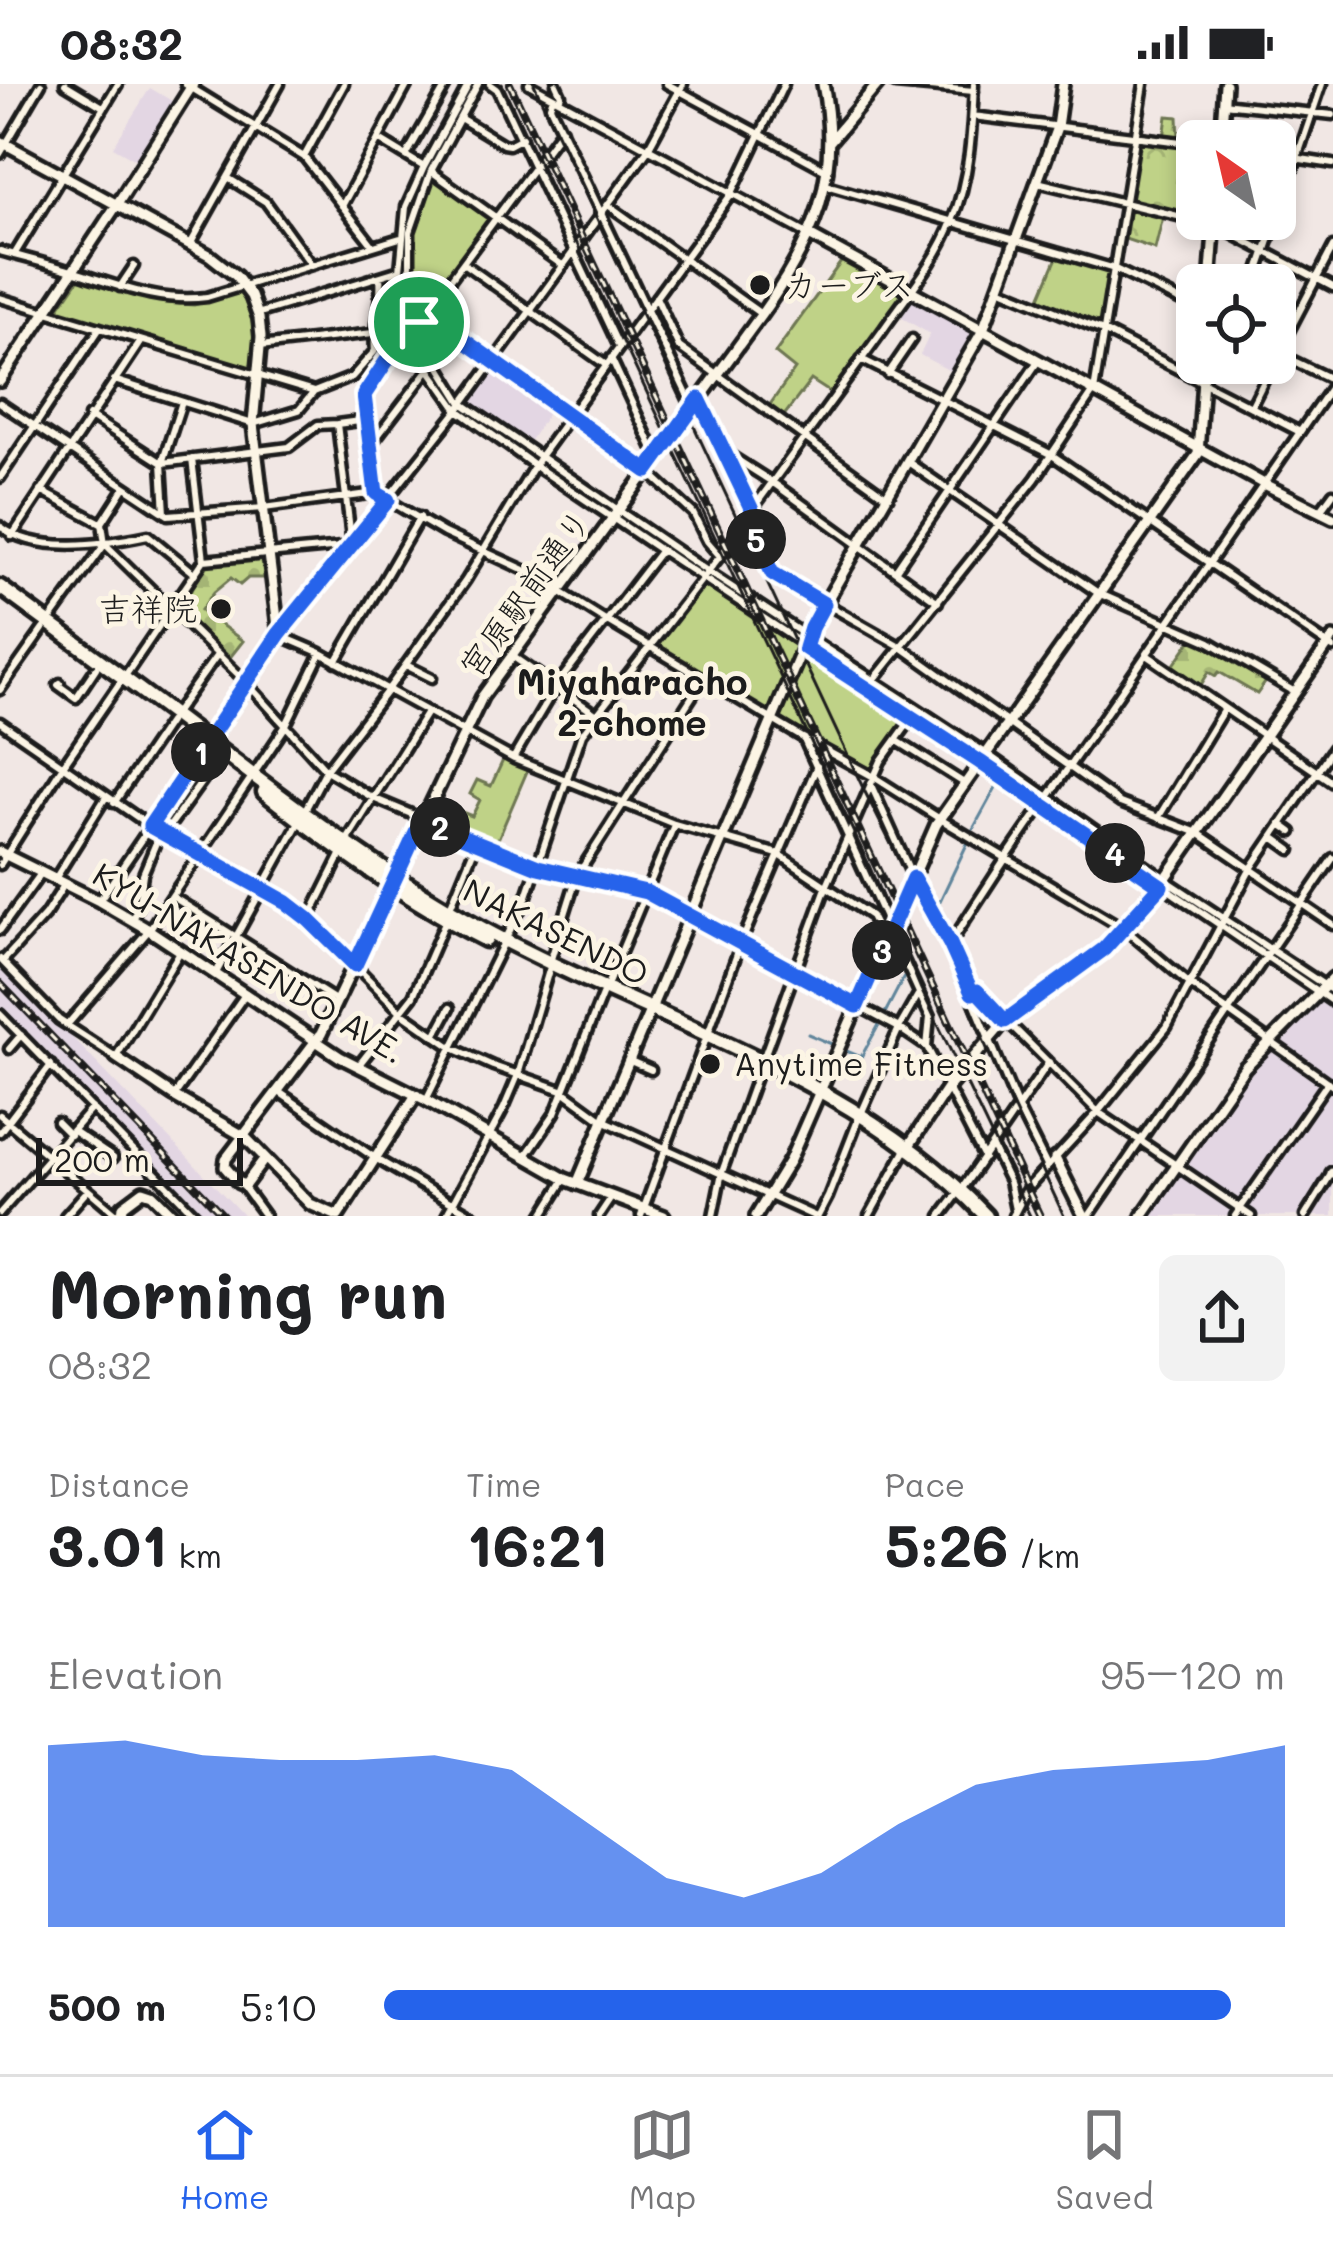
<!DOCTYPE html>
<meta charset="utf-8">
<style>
:root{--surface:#fff;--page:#f2f2f2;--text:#202124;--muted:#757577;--line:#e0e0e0;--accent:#2563eb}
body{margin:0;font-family:Mali,"Klee One",sans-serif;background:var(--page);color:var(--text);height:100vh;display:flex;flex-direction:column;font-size:45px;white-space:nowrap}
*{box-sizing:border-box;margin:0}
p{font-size:39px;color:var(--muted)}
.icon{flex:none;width:66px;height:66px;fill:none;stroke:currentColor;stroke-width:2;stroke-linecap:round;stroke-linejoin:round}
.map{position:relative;height:1132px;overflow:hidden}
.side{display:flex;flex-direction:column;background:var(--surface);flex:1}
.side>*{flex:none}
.needle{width:78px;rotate:326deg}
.controls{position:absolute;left:1176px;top:36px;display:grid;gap:24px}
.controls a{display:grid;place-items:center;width:120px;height:120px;border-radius:18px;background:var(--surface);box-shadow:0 6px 18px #0003;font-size:60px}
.scale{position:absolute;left:36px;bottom:30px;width:207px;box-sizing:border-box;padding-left:12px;border:6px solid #1c1c1c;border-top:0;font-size:33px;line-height:42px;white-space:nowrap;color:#1c1c1c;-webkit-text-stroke:9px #fcf5e5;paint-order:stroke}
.pin{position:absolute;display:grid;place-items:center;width:102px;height:102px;color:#fff;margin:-51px;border:6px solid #fff;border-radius:50%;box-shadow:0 3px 12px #0007}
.km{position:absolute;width:60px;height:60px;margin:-30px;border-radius:50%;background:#222;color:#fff;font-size:33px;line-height:60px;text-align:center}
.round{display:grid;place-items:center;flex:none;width:126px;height:126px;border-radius:18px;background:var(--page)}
.head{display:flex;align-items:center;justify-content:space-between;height:204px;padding:0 48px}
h1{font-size:66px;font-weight:700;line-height:90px}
.stats{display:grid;grid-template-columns:repeat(3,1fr);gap:18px;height:204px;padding:12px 48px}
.stats div{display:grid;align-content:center}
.stats b{font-size:60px;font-weight:700}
.stats small{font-size:33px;font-weight:400}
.stats p{font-size:33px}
.chart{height:336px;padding:24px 48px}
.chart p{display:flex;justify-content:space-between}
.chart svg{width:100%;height:216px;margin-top:12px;fill:var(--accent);opacity:.7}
ul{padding:0 48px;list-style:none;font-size:39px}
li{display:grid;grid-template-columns:192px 144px 1fr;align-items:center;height:90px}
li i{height:30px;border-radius:15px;background:var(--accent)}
.status{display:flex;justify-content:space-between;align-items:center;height:84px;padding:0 60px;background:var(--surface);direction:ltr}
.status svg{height:33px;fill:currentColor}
.dock{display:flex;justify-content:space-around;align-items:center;height:168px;border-top:3px solid var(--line);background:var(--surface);font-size:33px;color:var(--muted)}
.dock a{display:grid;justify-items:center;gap:6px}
.dock .current{color:var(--accent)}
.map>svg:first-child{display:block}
</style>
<div class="status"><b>08:32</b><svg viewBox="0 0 49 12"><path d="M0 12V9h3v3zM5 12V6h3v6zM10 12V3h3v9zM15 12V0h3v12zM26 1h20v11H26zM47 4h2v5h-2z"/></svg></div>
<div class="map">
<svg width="1333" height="1132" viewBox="0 0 1333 1132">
<defs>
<pattern id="forest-crowns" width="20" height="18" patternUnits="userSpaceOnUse" patternTransform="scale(3)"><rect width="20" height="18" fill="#bfd287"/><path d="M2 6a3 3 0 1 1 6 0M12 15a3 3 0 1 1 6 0" fill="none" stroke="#a4b474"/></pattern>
<pattern id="cemetery-stones" width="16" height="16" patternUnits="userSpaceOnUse" patternTransform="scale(3)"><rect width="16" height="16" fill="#bfd287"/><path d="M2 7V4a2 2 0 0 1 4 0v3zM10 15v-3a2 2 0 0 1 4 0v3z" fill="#a4b474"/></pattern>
</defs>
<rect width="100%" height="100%" fill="#f1e7e4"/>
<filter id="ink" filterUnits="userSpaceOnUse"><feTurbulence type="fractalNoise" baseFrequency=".00833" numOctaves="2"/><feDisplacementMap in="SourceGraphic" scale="24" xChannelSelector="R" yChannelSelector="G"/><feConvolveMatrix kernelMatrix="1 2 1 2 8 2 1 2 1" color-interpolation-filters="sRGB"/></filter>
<g filter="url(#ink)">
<!-- built -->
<path fill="#e3d6e3" d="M150 4 172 17 136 76 113 63Z
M912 211 977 247 954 289 920 271 930 250 897 231Z
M494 282 552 323 527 361 467 319Z
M0 880 14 893 244 1132H202L142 1071 0 922Z
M1333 902V1132H1148L1253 982Z"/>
<!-- forest -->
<path fill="url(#forest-crowns)" stroke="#6e7752" stroke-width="3" d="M1167 32 1178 33 1179 55 1197 56 1196 45H1214L1215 57H1197V131L1165 125 1155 165 1125 155 1139 58 1163 61Z"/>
<!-- cemetery -->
<path fill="url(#cemetery-stones)" stroke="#6e7752" stroke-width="3" d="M265 472 267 494H248L240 501 231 494 214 508 201 526 243 557 228 576 176 521 205 479Z
M1192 555 1267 596 1257 610 1219 588 1216 592 1209 588 1199 604 1171 585Z"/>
<!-- park -->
<path fill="#bfd287" stroke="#6e7752" stroke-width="3" d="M433 93 492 134 419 234C409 176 407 147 433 93Z
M1058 171 1111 187 1101 243 1039 216Z
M843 175 907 208 831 309 811 296 783 333 769 322 795 285 775 269Z
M79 195 166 219 194 221 240 207C255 237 257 252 252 285L56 228Z
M703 499 799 563 769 630 657 562Z
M805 568 907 634 870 688 777 633Z
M504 674 528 685 495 762 451 744 459 727 472 732 480 716 470 710 477 696 491 702Z"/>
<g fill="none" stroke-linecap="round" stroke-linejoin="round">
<!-- stream -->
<path stroke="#60859b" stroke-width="3" d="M406 162V189L413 236 425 270 459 322 695 484 979 670
M987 676 1161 796
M972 747 1000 696
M937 823 968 758
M884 931 904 893
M808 950 834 961
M844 966 861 973 880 939"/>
<!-- street casing -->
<g stroke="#1c1c1c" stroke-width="15">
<path id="street" d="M65 0 103 23
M185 0 304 73 371 159
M469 0 424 83 406 123 400 186 402 217 408 246 429 285 458 326 534 381 660 466
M478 0 431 87 410 148V186L416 229 435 275 462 319 707 487 987 670 1166 796 1333 907
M490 0 497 5 619 263
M529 0 809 151
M556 0 561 11 559 16
M667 0 828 87
M683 0 646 68 458 326 279 551 321 569 514 675 674 740 778 770 871 832 883 856
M895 0 974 7
M553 13 550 22 693 323
M1223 19 1333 31
M973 32 1197 60
M460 34 503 60 509 61 522 54
M378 55 424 83
M0 70 41 0
M1275 71 1333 80
M406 72 447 0
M304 73 344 0
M431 87 562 181
M228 94 266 118 311 180
M1037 98 1215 141 1333 203
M826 101 1115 185 1197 225
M608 121 761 230
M342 122 408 0
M191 159 280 0
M0 167C25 174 50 180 75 188 120 202 159 219 207 213L400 154
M14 171 118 0
M463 179 606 281
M1254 201 1322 0
M120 203 134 182
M999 204 1103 247 1300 348
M656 213 679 263 886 412
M0 214 314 308
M426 229 642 382 693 429 707 457 719 471
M257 230 400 186
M260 262 373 249
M1277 269 1333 296
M611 274 657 373
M1275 274 1333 163
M861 275 1052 371 1333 564
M888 290 912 255
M114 296 253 340 299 326 314 308 352 293 375 267C372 242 383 218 380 193
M699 315 752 426
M0 319 168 431 264 424 376 409 444 449 529 488 607 537 803 654 874 693 940 735 1125 845 1191 901 1333 1002
M1251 323 1273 279
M89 332 162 379 289 363 318 341 337 340
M370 362 429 285
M725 368 772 398 938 518
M908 378 1098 509 1210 558 1295 608
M0 394 100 244
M125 403 102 439 105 460 247 599 326 686 373 714 538 783 646 808 899 944 927 963 984 1074
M41 407 101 439
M376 409 364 311 408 246 419 238 562 45
M1319 428 1333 409
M165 429 162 379 182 318
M748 436 772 489 900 562 1120 719 1198 749 1333 841
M0 442C36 471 105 460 148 451L193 488
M12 452 141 257
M204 476 352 462 337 340 367 336
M895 487 1038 277
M48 539 105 460
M1147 571 1333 699
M512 572 597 631
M336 578 420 433
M406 581 432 594
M125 592 204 476 192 375
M60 599 58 601 76 614 96 584
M870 601 1035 395 1094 307 1144 0
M0 606 43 545
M174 631 217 571
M0 638 150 742 287 818 308 834 401 928 453 964 493 982 562 1006 603 1036 814 1132
M896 656 964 699
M805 658 930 933 927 963
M514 673 556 602 661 466 981 678 1333 918
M253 691 285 643 321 569
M871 701 913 794 950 860 1018 1024 1047 1082
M114 719 169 638
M305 726 326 686 387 607 466 496 539 374 732 109 784 0
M1158 734 1224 625
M1281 740 1292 748
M164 750 218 675
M1273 753 1291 766
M347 756 426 630
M0 781 62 683 119 600
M55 795 106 713
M173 813 337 917
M99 817 208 658
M449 826 477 758
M309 835 342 769
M132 836 139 819 143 790 160 749
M0 846 42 788
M950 860 1006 774 1333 300
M0 875 59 936 116 973 181 866
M3 877 45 831 64 801
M550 878 577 792 704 594
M216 889 300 736
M606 904 674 741
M972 909 977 907 1098 1028 1167 943 1250 786 1333 664
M0 930 197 1132
M67 941 149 846 249 697
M435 952 450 924
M9 965 21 951
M763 975 827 801 881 677 912 634
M628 976 651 986
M358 982 413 912 445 838
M279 1008 375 1074 474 1132
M174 1012 246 909
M426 1016 527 812 582 650 748 436 752 426C796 366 840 306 883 246 907 211 937 177 952 137 970 93 972 46 974 0
M861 1030 899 944 918 911
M0 1031 119 1132
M57 1038 70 1051
M73 1047 113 1074
M0 1048 51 981
M992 1063 1009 1097 1015 1126
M525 1073 555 1029 602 911
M243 1102 265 1132
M961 1106 1049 978
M0 1129 92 1024
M65 1132 88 1106
M446 1132 504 1024 518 991 549 886
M542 1132 565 1095
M599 1132 611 1114
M641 1132 741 859 817 682
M713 1132 722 1088 759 985
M818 1132 828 1113 858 1036
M869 1132 904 1069
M941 1132 956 1112
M1013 1132 1027 1105 1098 1028 1251 1132
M1089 1132 1333 774
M1235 1132 1328 998
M1305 1132 1331 1090"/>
</g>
<!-- secondary casing -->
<g stroke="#1c1c1c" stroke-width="18">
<path id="secondary" d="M0 57 209 171 236 192 251 212 259 234 261 253 253 340 279 551 208 658
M830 57 878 0
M1221 57 1225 0
M809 151 1264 400 1333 434
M1210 201 1215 135
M0 297 116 122 193 0
M0 768 99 817 149 846 340 973 426 1016 565 1095 664 1132
M116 973 174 1012 245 1053 310 1120 338 1132 416 1011
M906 1066 946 1006 1005 937 1104 865 1161 801 1333 554
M265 1074 245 1101 239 1099 225 1083 226 1075 321 950 482 613 761 231C814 157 842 92 823 0
M1055 1074 1084 1132
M1332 1089 1333 1090
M577 1100 811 544 983 246 1057 43 1063 0
M122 1132 123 1122 143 1107 152 1110 174 1132
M756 1132 790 1076 936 741 1198 370 1204 279
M1142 1132 1245 983 1333 894"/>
</g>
<!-- highway casing -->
<g stroke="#1c1c1c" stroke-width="21">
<path id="highway" d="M0 503C58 546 118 589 176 633 270 704 364 778 467 836 640 934 846 984 986 1132
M264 708C334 763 406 816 486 856"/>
</g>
<!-- street -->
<use href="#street" stroke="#fcf5e5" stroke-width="6"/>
<!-- secondary -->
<use href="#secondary" stroke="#fcf5e5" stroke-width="9"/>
<!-- highway -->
<use href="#highway" stroke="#fcf5e5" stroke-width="12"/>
<!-- tram -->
<path stroke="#1c1c1c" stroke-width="3" d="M502 0 868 779 920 903 1030 1132
M534 0 864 706 953 884 999 993 1064 1132"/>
<!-- rail casing -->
<g stroke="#1c1c1c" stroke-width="8">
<path id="rail" d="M510 0 1040 1132
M0 899 224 1132"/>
</g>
<!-- rail -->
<use href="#rail" stroke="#fcf5e5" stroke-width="3" stroke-dasharray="9" stroke-linecap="butt"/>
</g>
</g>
<g fill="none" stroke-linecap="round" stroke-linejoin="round" filter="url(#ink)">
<!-- route casing -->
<g stroke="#fff" stroke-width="24">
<path id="route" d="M426 229 647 387 699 315 752 426 748 436 772 489 824 520 811 544 805 564 980 678 1161 802 1104 865 1005 937 977 907 972 909 950 860 913 794 857 922 646 808 538 783 422 736 355 881 308 835 286 818 150 742 279 550 388 416 376 409 364 311 407 246 419 238Z"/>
</g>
<!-- route -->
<use href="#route" stroke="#2563eb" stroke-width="15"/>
</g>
<!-- markers -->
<g fill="#1c1c1c" stroke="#fcf5e5" stroke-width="4.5">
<circle cx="760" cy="201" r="12"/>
<circle cx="221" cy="525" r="12"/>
<circle cx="710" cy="980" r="12"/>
</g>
<g text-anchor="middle" stroke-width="10" stroke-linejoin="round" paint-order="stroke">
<!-- poi labels -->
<g font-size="33" fill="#1c1c1c" stroke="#fcf5e5" text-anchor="start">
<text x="784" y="213">カーブス</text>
<text x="197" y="537" text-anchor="end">吉祥院</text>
<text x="734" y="992">Anytime Fitness</text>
</g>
<!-- street labels -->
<g font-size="33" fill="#1c1c1c" stroke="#fcf5e5">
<text transform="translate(525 509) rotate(-54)" y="12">宮原駅前通り</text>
<text transform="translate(556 848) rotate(26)" y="12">NAKASENDO</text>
<text transform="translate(249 879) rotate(31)" y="12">KYU-NAKASENDO AVE.</text>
</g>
<!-- neighbourhood labels -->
<g font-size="36" font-weight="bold" fill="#1c1c1c" stroke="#fcf5e5">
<text x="632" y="611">Miyaharacho<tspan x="632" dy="41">2-chome</tspan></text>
</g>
</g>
</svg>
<div class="controls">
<a><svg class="needle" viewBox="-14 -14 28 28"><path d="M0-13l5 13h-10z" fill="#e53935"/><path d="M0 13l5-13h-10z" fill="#757577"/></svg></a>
<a><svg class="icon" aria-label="locate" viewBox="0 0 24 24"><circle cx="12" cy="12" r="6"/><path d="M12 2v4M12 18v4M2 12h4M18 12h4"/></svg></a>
</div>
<div class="scale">200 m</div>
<div class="pin" style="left:419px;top:238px;background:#1e9e55"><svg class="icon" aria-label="arrive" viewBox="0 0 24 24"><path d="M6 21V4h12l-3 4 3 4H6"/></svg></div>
<b class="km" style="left:201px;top:668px">1</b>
<b class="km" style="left:440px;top:743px">2</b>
<b class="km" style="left:882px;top:866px">3</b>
<b class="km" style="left:1115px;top:769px">4</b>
<b class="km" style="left:756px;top:455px">5</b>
</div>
<section class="side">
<div class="head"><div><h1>Morning run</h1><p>08:32</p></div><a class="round"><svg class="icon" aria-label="share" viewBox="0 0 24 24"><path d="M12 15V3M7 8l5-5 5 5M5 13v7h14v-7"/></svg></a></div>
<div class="stats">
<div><p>Distance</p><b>3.01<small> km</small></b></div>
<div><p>Time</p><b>16:21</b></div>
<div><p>Pace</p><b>5:26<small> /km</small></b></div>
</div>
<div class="chart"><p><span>Elevation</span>95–120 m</p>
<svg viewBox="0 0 160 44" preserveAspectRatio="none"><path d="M0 44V7L10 6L20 9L30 10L40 10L50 9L60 12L70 23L80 34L90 38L100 33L110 23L120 15L130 12L140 11L150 10L160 7V44z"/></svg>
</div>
<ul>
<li><b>500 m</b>5:10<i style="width:94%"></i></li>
</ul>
</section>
<nav class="dock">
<a class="current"><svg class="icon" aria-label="home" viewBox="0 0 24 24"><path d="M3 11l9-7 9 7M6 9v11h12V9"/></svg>Home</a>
<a><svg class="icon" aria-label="map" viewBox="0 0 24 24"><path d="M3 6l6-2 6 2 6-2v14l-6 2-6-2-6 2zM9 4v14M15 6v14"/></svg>Map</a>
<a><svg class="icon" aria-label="saved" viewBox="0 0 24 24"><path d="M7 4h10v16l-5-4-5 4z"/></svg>Saved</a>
</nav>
